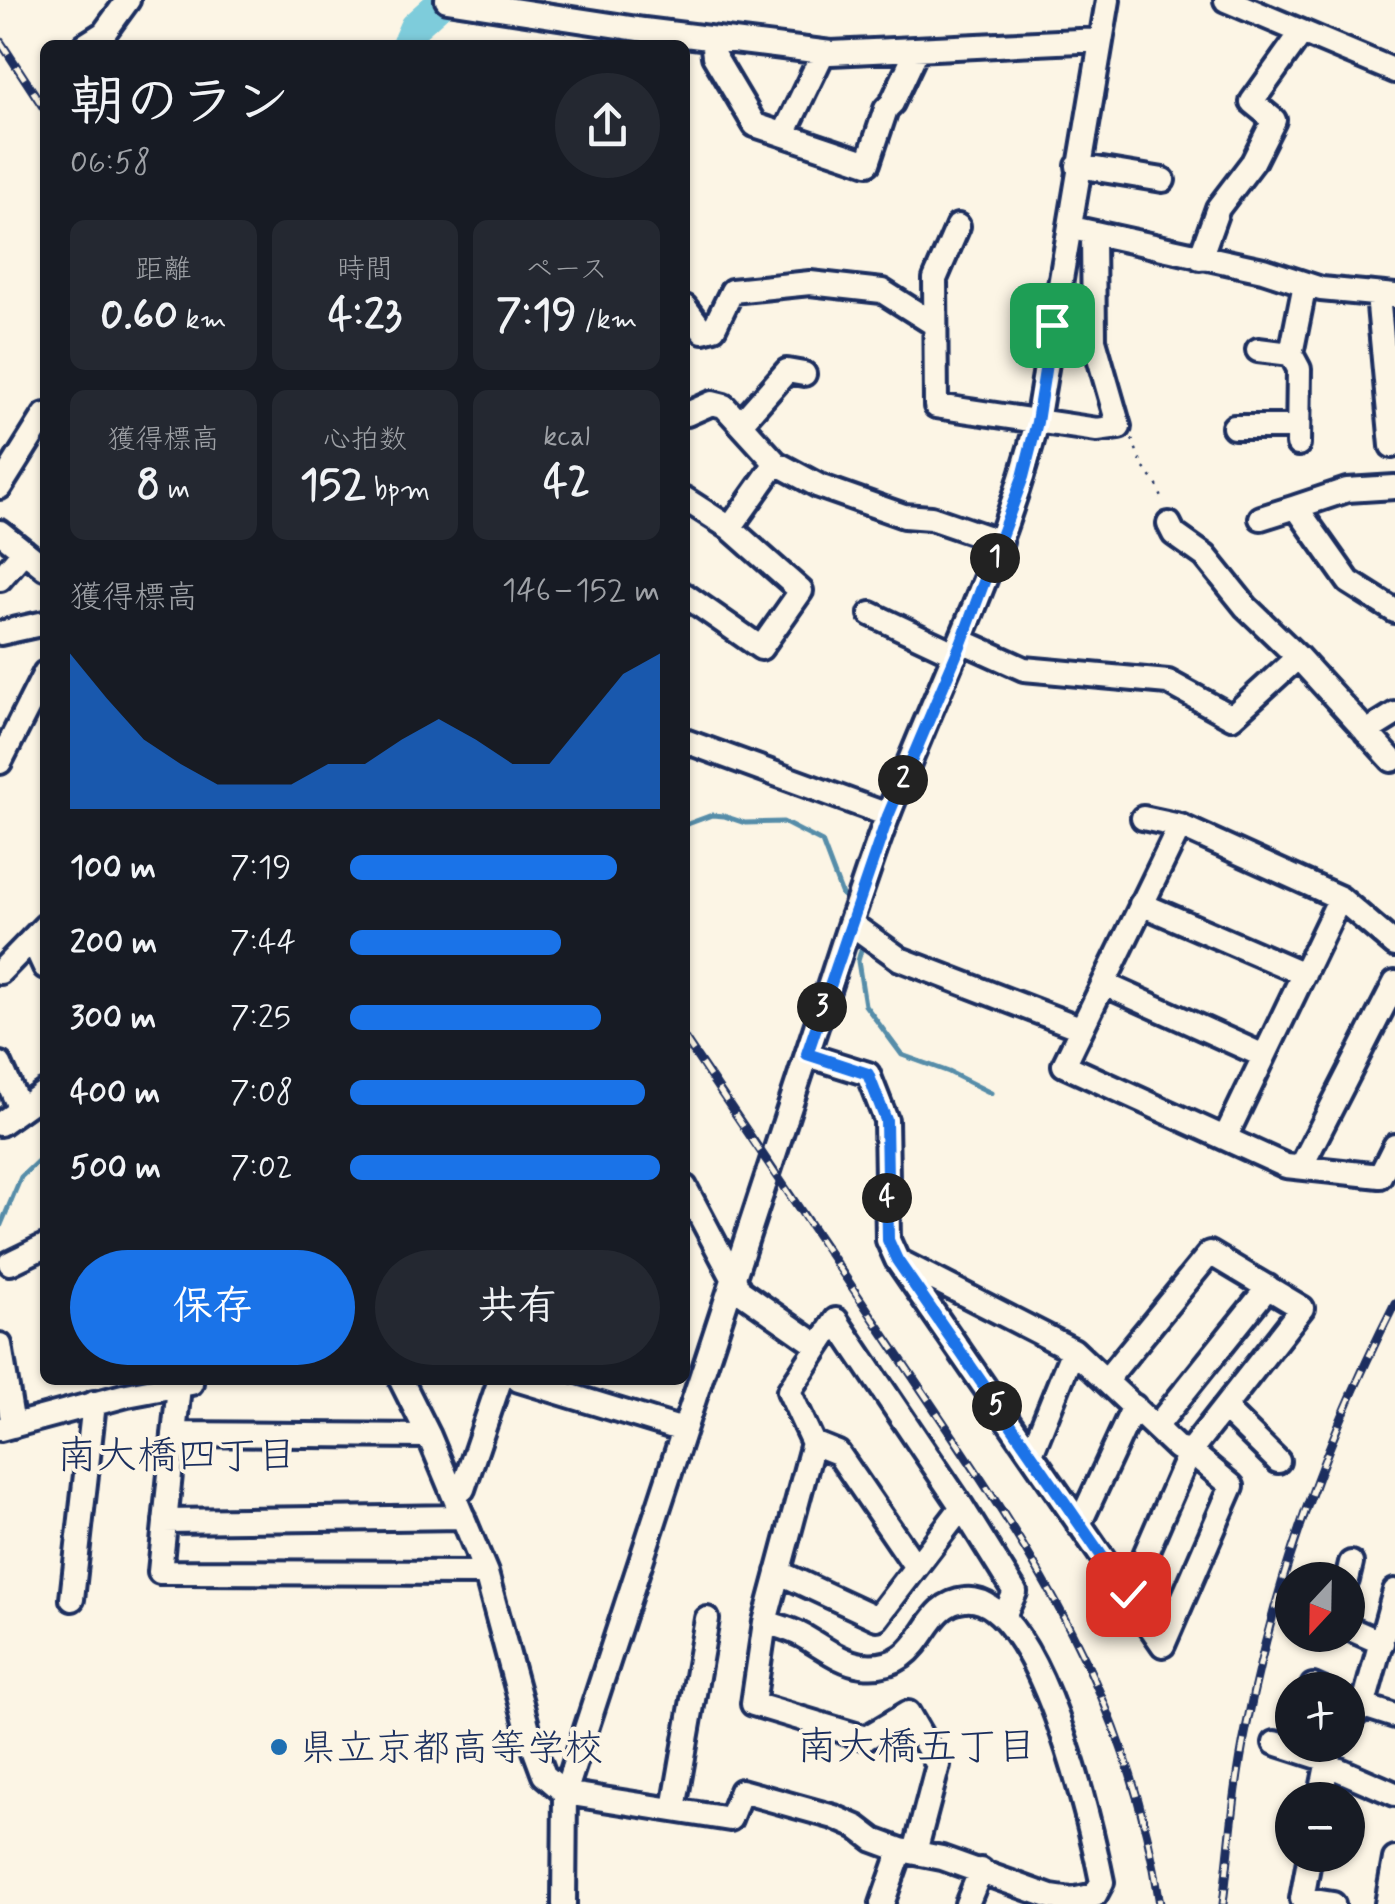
<!DOCTYPE html>
<html lang="ja">
<meta charset="utf-8">
<style>
:root{--surface:#171b24;--page:#242831;--text:#f1f3f6;--muted:#9ea1a6;--accent:#1a73e8}
body{margin:0;font-family:Mynerve,"Klee One",sans-serif;background:var(--page);color:var(--text);height:100vh;display:flex;flex-direction:column;font-size:38px;white-space:nowrap}
*{box-sizing:border-box;margin:0}
p{font-size:32px;color:var(--muted)}
.icon{flex:none;width:55px;height:55px;fill:none;stroke:currentColor;stroke-width:2;stroke-linecap:round;stroke-linejoin:round}
.map{position:relative;flex:1;overflow:hidden}
.panel{position:absolute;left:40px;top:40px;width:650px;height:1345px;display:flex;flex-direction:column;background:var(--surface);border-radius:15px;box-shadow:0 2px 8px #0004}
.panel>*{flex:none}
.needle{width:65px;rotate:202deg}
.tools{position:absolute;left:1275px;top:1562px;display:grid;gap:20px}
.tools a{display:grid;place-items:center;width:90px;height:90px;border-radius:50%;background:var(--surface);box-shadow:0 2px 8px #0004;font-size:50px}
.pin{position:absolute;display:grid;place-items:center;width:85px;height:85px;color:#fff;margin:-42px;border-radius:20px;box-shadow:0 5px 15px #0006}
.km{position:absolute;width:50px;height:50px;margin:-25px;border-radius:50%;background:#222;color:#fff;font-size:28px;line-height:50px;text-align:center}
.round{display:grid;place-items:center;flex:none;width:105px;height:105px;border-radius:52px;background:var(--page)}
.summary{display:flex;align-items:center;justify-content:space-between;height:170px;padding:0 30px}
h1{font-size:55px;font-weight:700;line-height:75px}
.metrics{display:grid;grid-template-columns:repeat(3,1fr);gap:15px;height:170px;padding:10px 30px}
.metrics div{display:grid;align-content:center;border-radius:15px;background:var(--page);text-align:center}
.metrics b{font-size:42px;font-weight:700}
.metrics small{font-size:28px;font-weight:400}
.metrics p{font-size:28px}
.chart{height:280px;padding:20px 30px}
.chart p{display:flex;justify-content:space-between}
.chart svg{width:100%;height:180px;margin-top:10px;fill:var(--accent);opacity:.7}
.action{display:flex;gap:20px;margin-top:auto;padding:20px 30px}
.action a{flex:1;height:115px;border-radius:60px;background:var(--accent);color:#fff;font-size:40px;font-weight:700;line-height:115px;text-align:center}
.action a+a{background:var(--page);color:var(--text)}
ul{padding:0 30px;list-style:none;font-size:32px}
li{display:grid;grid-template-columns:160px 120px 1fr;align-items:center;height:75px}
li i{height:25px;border-radius:12px;background:var(--accent)}
.map>svg:first-child{display:block}
</style>
<div class="map">
<svg width="1395" height="1904" viewBox="0 0 1395 1904">
<rect width="100%" height="100%" fill="#fcf5e5"/>
<filter id="ink" filterUnits="userSpaceOnUse"><feTurbulence type="fractalNoise" baseFrequency=".01" numOctaves="2"/><feDisplacementMap in="SourceGraphic" scale="20" xChannelSelector="R" yChannelSelector="G"/><feConvolveMatrix kernelMatrix="1 2 1 2 8 2 1 2 1" color-interpolation-filters="sRGB"/></filter>
<g filter="url(#ink)">
<g fill="none" stroke-linecap="round" stroke-linejoin="round">
<!-- stream -->
<path stroke="#568da9" stroke-width="5" d="M685 825 712 815 724 816 745 823 783 822 822 842 842 895 851 902
M863 943 858 961 865 1005 902 1055 949 1072 991 1093
M0 1227 21 1177 45 1154"/>
<!-- river -->
<path stroke="#7eccdb" stroke-width="30" d="M406 45 414 27 444 0"/>
<!-- minor casing -->
<g stroke="#1b2f5e" stroke-width="30">
<path id="minor" d="M447 0 644 30 831 53 1100 40
M1226 0 1395 71
M712 39 714 56 755 125 868 163 886 109 892 103 917 50
M85 45 104 33 128 0
M784 134 823 53
M1078 166 1163 180
M958 226 935 279 936 406 1097 430 1119 427 1094 340 1093 233
M1081 230 1263 270 1321 289 1395 296
M1200 258 1218 208 1253 162 1274 120 1252 102 1302 32
M1378 295 1392 446
M685 307 703 331 714 328 732 291 810 283 882 291 934 324
M1258 350 1291 354
M687 414 712 403 724 406 776 463
M741 423 787 371 804 374
M1234 427H1298
M1298 444 1299 369 1291 354 1305 284
M0 487 45 415
M1395 487 1347 490 1296 507 1349 582 1395 611
M685 499 730 528 801 591 761 648 685 595
M1261 518 1296 507
M1169 524 1174 534 1205 556 1246 607 1298 657
M730 528 776 463 819 486 904 516 931 518 1001 542
M0 532 45 568
M0 579 24 551
M871 614 956 654
M0 633 45 623
M962 641 1024 669 1168 682 1232 717 1298 657 1392 760
M1366 732 1395 714
M685 741 888 815
M0 762 45 673
M1143 818 1180 826 1340 898 1395 945
M1180 826 1064 1065 1286 1166 1380 1176 1395 1146
M1141 904 1304 974
M850 923 900 959 1080 1028
M32 939 45 967
M0 972 45 926
M1104 984 1264 1056
M807 1055 868 1074 886 1120 888 1240 897 1260 1163 1645 1232 1486 1190 1451 1177 1448 1073 1350 897 1260
M0 1064 20 1109
M0 1124 45 1092
M1225 1138 1340 898
M1301 1167 1395 983
M685 1187 740 1291 817 1345
M10 1263 45 1246
M0 1345 13 1426
M1107 1379 1210 1253 1302 1308 1190 1451 1128 1594
M401 1380 429 1436 486 1573 531 1740 544 1775 565 1793 730 1819 741 1791 834 1817 857 1827 874 1840 901 1850 942 1858 1051 1897 1072 1900 1095 1895 1102 1882C1091 1826 1038 1592 965 1600 918 1604 928 1672 862 1665 840 1662 820 1645 801 1635 790 1629 777 1626 765 1622L813 1443 789 1391 836 1320 962 1507 877 1618 778 1572
M519 1380 683 1430
M179 1386 160 1572 486 1573
M1224 1408 1278 1461
M1156 1427 1268 1287
M0 1429 127 1395 191 1383
M174 1434 429 1436
M813 1443 838 1453 916 1567
M1031 1454 1073 1350
M454 1495 463 1489 500 1380
M962 1507 1015 1592 1004 1616
M165 1521 463 1517
M1079 1525 1134 1406
M1347 1580 1351 1563
M72 1599 94 1403
M765 1622 753 1704 866 1738 908 1713 938 1765 915 1852
M1348 1628 1382 1643
M1313 1686 1322 1690
M1351 1702 1395 1716
M1348 1722 1363 1707 1395 1591
M1275 1743 1328 1760
M1326 1764 1395 1794
M1320 1800 1331 1745
M674 1809 707 1619
M1310 1855 1302 1899 1333 1904
M564 1904 565 1793 850 923C863 887 874 851 888 815 939 684 1002 559 1037 422L1108 0
M882 1904 901 1850
M967 1904 981 1870
M1387 1904 1395 1859"/>
</g>
<!-- path -->
<path stroke="#1b2f5e" stroke-width="2.5" stroke-dasharray="2.5 8" stroke-linecap="butt" d="M1132 439 1143 467 1156 483 1164 503"/>
<!-- minor -->
<use href="#minor" stroke="#fcf5e5" stroke-width="22"/>
<!-- rail casing -->
<g stroke="#1b2f5e" stroke-width="9">
<path id="rail" d="M0 41 45 110
M685 1039C758 1149 832 1258 906 1367 1024 1542 1128 1688 1160 1904
M1223 1904C1230 1846 1234 1786 1246 1729 1275 1579 1326 1439 1395 1303"/>
</g>
<!-- rail -->
<use href="#rail" stroke="#fcf5e5" stroke-width="5" stroke-dasharray="15" stroke-linecap="butt"/>
</g>
</g>
<g fill="none" stroke-linecap="round" stroke-linejoin="round" filter="url(#ink)">
<!-- route casing -->
<g stroke="#fff" stroke-width="20">
<path id="route" d="M1052 325 1037 422 1023 477 962 641 888 816 807 1054 868 1074 886 1120 888 1240 897 1260 1128 1594"/>
</g>
<!-- route -->
<use href="#route" stroke="#1a73e8" stroke-width="12"/>
</g>
<!-- markers -->
<circle fill="#1f6fb2" stroke="#fcf5e5" stroke-width="4" cx="279" cy="1747" r="10"/>
<g text-anchor="middle" stroke-width="8" stroke-linejoin="round" paint-order="stroke">
<!-- poi labels -->
<g font-size="38" fill="#1b2f5e" stroke="#fcf5e5" text-anchor="start">
<text x="299" y="1760">県立京都高等学校</text>
</g>
<!-- neighbourhood labels -->
<g font-size="40" fill="#1b2f5e" stroke="#fcf5e5">
<text x="177" y="1468">南大橋四丁目</text>
<text x="917" y="1759">南大橋五丁目</text>
</g>
</g>
</svg>
<div class="tools">
<a><svg class="needle" viewBox="-14 -14 28 28"><path d="M0-13l5 13h-10z" fill="#e53935"/><path d="M0 13l5-13h-10z" fill="#9ea1a6"/></svg></a>
<a>+</a>
<a>−</a>
</div>
<div class="pin" style="left:1052px;top:325px;background:#1e9e55"><svg class="icon" aria-label="arrive" viewBox="0 0 24 24"><path d="M6 21V4h12l-3 4 3 4H6"/></svg></div>
<div class="pin" style="left:1128px;top:1594px;background:#d93025"><svg class="icon" aria-label="check" viewBox="0 0 24 24"><path d="M5 12l5 5 9-10"/></svg></div>
<b class="km" style="left:995px;top:558px">1</b>
<b class="km" style="left:903px;top:780px">2</b>
<b class="km" style="left:822px;top:1007px">3</b>
<b class="km" style="left:887px;top:1198px">4</b>
<b class="km" style="left:997px;top:1406px">5</b>
<section class="panel">
<div class="summary"><div><h1>朝のラン</h1><p>06:58</p></div><a class="round"><svg class="icon" aria-label="share" viewBox="0 0 24 24"><path d="M12 15V3M7 8l5-5 5 5M5 13v7h14v-7"/></svg></a></div>
<div class="metrics">
<div><p>距離</p><b>0.60<small> km</small></b></div>
<div><p>時間</p><b>4:23</b></div>
<div><p>ペース</p><b>7:19<small> /km</small></b></div>
</div>
<div class="metrics">
<div><p>獲得標高</p><b>8<small> m</small></b></div>
<div><p>心拍数</p><b>152<small> bpm</small></b></div>
<div><p>kcal</p><b>42</b></div>
</div>
<div class="chart"><p><span>獲得標高</span>146–152 m</p>
<svg viewBox="0 0 160 44" preserveAspectRatio="none"><path d="M0 44V6L10 17L20 27L30 33L40 38L50 38L60 38L70 33L80 33L90 27L100 22L110 27L120 33L130 33L140 22L150 11L160 6V44z"/></svg>
</div>
<ul>
<li><b>100 m</b>7:19<i style="width:86%"></i></li>
<li><b>200 m</b>7:44<i style="width:68%"></i></li>
<li><b>300 m</b>7:25<i style="width:81%"></i></li>
<li><b>400 m</b>7:08<i style="width:95%"></i></li>
<li><b>500 m</b>7:02<i style="width:100%"></i></li>
</ul>
<div class="action"><a>保存</a><a>共有</a></div>
</section>
</div>
